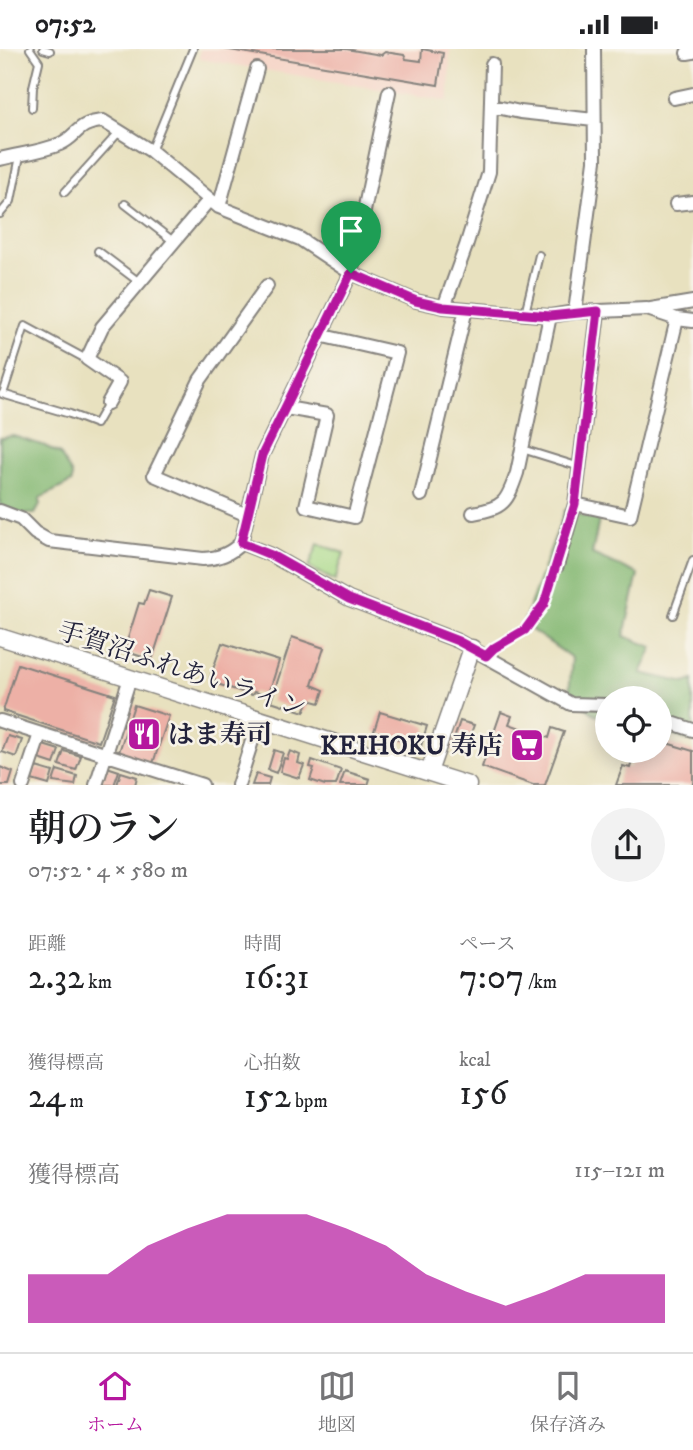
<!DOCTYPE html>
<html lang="ja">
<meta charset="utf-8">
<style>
:root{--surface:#fff;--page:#f2f2f2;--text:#202124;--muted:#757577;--line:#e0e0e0;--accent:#b5179e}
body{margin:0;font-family:"IM FELL DW Pica","Noto Serif JP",serif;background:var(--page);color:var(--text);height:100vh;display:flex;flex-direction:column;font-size:26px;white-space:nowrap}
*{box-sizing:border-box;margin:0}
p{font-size:23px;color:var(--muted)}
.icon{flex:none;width:38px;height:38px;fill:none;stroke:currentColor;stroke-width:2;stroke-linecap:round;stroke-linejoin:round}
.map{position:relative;height:736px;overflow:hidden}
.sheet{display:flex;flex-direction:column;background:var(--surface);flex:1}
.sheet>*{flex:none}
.fabs{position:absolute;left:595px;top:637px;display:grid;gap:14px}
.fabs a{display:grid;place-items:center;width:77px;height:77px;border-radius:50%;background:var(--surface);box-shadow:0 4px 18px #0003;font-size:35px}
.pin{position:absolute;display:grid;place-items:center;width:60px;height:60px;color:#fff;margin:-72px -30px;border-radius:50% 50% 50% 0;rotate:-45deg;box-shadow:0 0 7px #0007}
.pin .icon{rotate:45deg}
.round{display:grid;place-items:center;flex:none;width:74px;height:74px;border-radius:37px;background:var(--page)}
.overview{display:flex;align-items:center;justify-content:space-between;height:119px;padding:0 28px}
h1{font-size:38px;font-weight:600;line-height:52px}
.figures{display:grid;grid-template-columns:repeat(3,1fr);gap:10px;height:119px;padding:7px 28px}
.figures div{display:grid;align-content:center}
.figures b{font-size:35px;font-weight:600}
.figures small{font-size:19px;font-weight:400}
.figures p{font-size:19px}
.chart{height:196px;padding:14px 28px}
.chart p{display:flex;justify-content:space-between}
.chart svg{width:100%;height:126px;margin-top:7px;fill:var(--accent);opacity:.7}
.status{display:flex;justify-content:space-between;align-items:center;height:49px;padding:0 35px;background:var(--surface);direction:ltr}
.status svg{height:19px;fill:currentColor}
.dock{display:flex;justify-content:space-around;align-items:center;height:98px;border-top:2px solid var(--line);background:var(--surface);font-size:19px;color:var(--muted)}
.dock a{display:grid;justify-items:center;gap:4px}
.dock .selected{color:var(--accent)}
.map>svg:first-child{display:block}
</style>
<div class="status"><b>07:52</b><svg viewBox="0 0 49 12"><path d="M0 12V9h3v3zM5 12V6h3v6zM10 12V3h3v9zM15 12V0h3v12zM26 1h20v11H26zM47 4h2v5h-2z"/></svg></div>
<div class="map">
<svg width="693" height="736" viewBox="0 0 693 736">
<rect width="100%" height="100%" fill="#f7f3e8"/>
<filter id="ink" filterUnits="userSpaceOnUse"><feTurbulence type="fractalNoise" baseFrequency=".0143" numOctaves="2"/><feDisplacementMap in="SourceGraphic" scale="14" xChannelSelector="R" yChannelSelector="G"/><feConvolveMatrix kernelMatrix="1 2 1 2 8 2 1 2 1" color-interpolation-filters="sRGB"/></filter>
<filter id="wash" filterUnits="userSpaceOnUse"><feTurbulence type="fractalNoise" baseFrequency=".00686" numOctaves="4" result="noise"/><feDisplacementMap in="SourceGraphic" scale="28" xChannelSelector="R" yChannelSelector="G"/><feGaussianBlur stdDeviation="1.57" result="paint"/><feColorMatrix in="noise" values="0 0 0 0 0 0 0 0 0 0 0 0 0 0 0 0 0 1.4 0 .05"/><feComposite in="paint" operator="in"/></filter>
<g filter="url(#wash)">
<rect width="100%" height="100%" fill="#e8e1bf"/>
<!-- built -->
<path fill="#f6d2c4" d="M200 0H450L449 52 199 10Z"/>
<!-- green -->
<path fill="#a8d987" stroke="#657e61" stroke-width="2" d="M318 495 344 504 335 532 309 518Z"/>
<!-- forest -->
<path fill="#86b974" stroke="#546e58" stroke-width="2" d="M13 387 45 397 60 405 72 426V433L40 449V456L35 465H20L0 458V389Z
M565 461 599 471 592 505 638 525 624 587 653 598 641 624 685 634 693 631V693L660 683V649H607V669L596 666 569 646 572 609 523 575Z"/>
<g id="blocks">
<!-- building -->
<path fill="#edb0a6" d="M224 0H346L381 6 385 3 404 6 406 10 421 12 422 0 443 4 438 36Z
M149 541 172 548 152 611 124 602 139 554 144 555Z
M292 588 324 599 312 636 324 641 320 654 309 651 304 663 271 652Z
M222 594 279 612 268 647 254 643 252 646 214 634 215 630 210 629Z
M18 615 115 646 99 693 3 662Z
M134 656 169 667 153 714 119 703Z
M380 663 427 677 421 697 374 682Z
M501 663 512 667 509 675 549 689 552 679 564 683 545 736H533L482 718Z
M460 672 474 676 468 692 455 687Z
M8 687 22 691 16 708 2 703Z
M453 690 468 695 464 704 450 699Z
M660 692 693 702V736H616L623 717 630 719 635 702H660Z
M43 696 59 701 54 715 39 710Z
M274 701 283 704 276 724 268 721Z
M64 702 81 707 76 721 59 716Z
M290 702 300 706 298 714 304 716 299 729 280 723 284 709 287 710Z
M312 711 341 721 336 736H325L310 731 314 719 310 718Z
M0 718 13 723 9 736H0Z
M36 718 53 723 49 736 32 731Z
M107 718 119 722 114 736H101Z
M57 721 77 727 75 736 53 733Z
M345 722 370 730 368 736H340Z
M121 723 137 728 135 736H117Z
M256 725 270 729 268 736H252Z"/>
</g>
</g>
<g filter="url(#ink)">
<use href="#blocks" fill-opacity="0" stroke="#85827d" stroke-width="2"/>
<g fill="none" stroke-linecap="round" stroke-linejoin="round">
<!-- lane casing -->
<g stroke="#85827d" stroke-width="10">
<path id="lane" d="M30 0 39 13 33 38 32 59
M43 0 50 2
M151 102 193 0
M65 143 120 82
M125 155 173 192
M0 165 11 152 20 107
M98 202 139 233
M525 264 539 206
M2 345 70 365 96 375 108 354
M3 345 25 277 86 310
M522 400 580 418
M673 566 693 511"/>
</g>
<!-- street casing -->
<g stroke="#85827d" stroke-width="16">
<path id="street" d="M687 4 693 3
M674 49 693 45
M492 57 520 63 594 71
M0 110C20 105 41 103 60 95 78 87 76 74 103 72L151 102 219 158 300 190 351 224 416 252 444 258 550 267 575 263 647 260 677 270 693 272
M676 155 693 153
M219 158 257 20
M444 258 466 197 489 123 492 15
M651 260 693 253
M575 263 595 112 594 0
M108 354 120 333 87 310 102 278 209 151
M286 359 327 366 306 457 354 468 397 304 319 286
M421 446 466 260
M575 455 630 467 677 270
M0 462 21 470 35 484 49 492 203 510C219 509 230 505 241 494L271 506 349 550 458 592 571 655 607 656
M473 464C504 459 507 453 517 424L550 267
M247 466 154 426 200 331 267 237
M241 494 262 406 351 224 389 43
M557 517 575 455 598 263
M660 670 693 681
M0 672 202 736
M23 736 40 685
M96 736 130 629
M238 736 259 670"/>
</g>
<!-- secondary casing -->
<g stroke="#85827d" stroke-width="19">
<path id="secondary" d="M0 588 468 736
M429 723 472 599"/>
</g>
<!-- path -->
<path stroke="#85827d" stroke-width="2.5" stroke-dasharray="2 5" stroke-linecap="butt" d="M496 598 525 581 545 555 553 527"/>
<!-- lane -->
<use href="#lane" stroke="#fff" stroke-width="6"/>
<!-- street -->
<use href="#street" stroke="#fff" stroke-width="12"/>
<!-- secondary -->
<use href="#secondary" stroke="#fff" stroke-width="16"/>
</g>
</g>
<g fill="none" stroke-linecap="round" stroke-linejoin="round" filter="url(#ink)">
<!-- route casing -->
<g stroke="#fff" stroke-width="14">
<path id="route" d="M351 224 416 252 443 258 550 267 598 262 575 455 544 555 525 581 494 599 486 607 458 592 349 550 271 506 241 494 262 406Z"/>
</g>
<!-- route -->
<use href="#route" stroke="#b5179e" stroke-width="9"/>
</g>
<!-- icons -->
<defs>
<g id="restaurant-square" transform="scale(1.75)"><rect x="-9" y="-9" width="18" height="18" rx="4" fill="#b5179e" stroke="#f7f3e8"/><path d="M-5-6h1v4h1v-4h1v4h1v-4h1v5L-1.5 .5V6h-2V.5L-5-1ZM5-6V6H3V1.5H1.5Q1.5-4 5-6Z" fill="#fff"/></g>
<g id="supermarket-square" transform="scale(1.75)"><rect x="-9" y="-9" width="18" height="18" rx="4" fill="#b5179e" stroke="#f7f3e8"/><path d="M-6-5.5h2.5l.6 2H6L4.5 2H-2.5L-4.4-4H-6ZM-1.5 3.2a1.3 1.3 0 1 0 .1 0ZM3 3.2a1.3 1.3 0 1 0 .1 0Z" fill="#fff"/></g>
</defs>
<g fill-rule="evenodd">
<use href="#restaurant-square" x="144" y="685"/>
<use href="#supermarket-square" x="527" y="696"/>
</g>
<g text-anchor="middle" stroke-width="5" stroke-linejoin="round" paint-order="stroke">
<!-- street labels -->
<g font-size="26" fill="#22223b" stroke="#f7f3e8">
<text transform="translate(182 620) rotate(18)" y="9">手賀沼ふれあいライン</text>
</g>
<!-- poi labels -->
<g font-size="26" font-weight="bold" fill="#22223b" stroke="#f7f3e8" text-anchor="start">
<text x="168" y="694">はま寿司</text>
<text x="503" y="705" text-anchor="end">KEIHOKU 寿店</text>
</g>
</g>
</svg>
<div class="fabs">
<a><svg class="icon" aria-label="locate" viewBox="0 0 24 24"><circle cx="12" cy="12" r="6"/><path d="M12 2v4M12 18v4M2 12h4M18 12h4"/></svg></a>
</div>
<div class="pin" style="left:351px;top:224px;background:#1e9e55"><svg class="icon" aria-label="arrive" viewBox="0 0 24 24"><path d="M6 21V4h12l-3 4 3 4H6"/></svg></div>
</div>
<section class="sheet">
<div class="overview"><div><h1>朝のラン</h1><p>07:52 · 4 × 580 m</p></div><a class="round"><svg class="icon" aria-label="share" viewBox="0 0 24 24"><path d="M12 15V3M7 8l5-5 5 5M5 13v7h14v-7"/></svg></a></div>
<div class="figures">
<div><p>距離</p><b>2.32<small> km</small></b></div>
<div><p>時間</p><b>16:31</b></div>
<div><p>ペース</p><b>7:07<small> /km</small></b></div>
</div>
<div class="figures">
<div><p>獲得標高</p><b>24<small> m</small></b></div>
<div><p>心拍数</p><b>152<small> bpm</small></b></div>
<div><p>kcal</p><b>156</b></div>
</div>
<div class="chart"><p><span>獲得標高</span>115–121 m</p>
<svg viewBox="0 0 160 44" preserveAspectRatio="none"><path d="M0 44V27L10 27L20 27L30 17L40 11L50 6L60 6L70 6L80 11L90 17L100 27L110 33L120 38L130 33L140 27L150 27L160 27V44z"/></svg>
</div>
</section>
<nav class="dock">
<a class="selected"><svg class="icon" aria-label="home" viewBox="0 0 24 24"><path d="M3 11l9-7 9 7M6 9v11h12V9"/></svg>ホーム</a>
<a><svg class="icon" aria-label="map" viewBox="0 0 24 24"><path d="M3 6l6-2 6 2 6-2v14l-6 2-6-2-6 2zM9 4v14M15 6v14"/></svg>地図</a>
<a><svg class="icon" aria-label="saved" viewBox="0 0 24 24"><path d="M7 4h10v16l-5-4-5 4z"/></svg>保存済み</a>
</nav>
